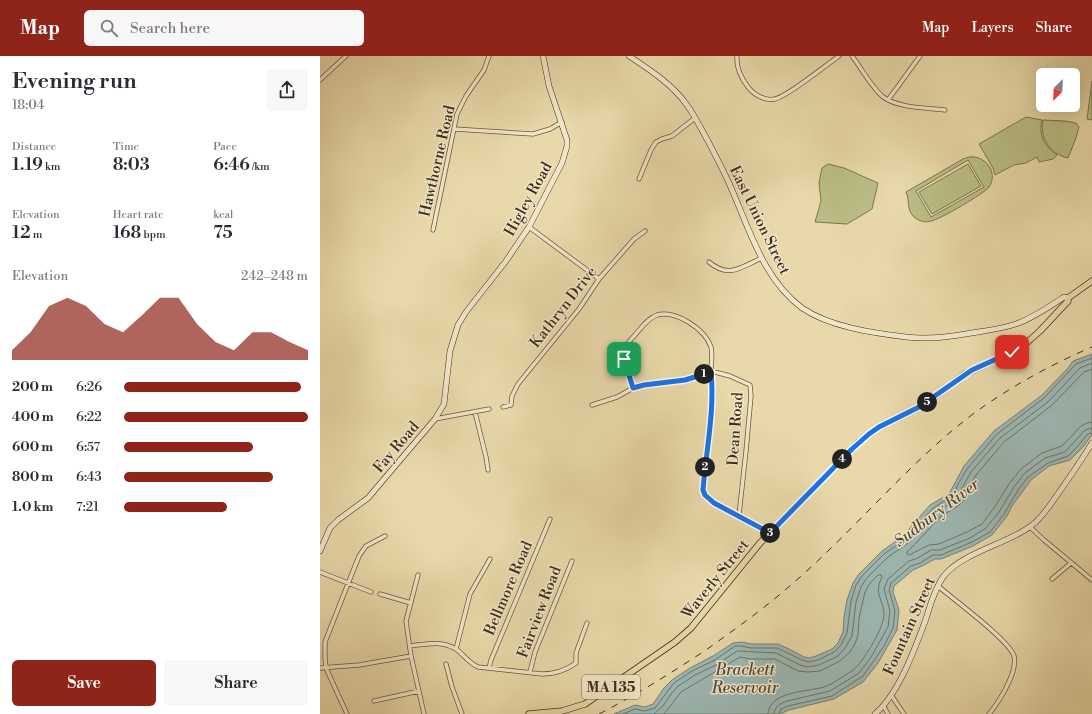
<!DOCTYPE html>
<meta charset="utf-8">
<style>
:root{--surface:#fff;--page:#f7f7f7;--text:#2b2b33;--muted:#7c7c81;--accent:#8f2418}
body{margin:0;font-family:"Libre Bodoni",serif;background:var(--page);color:var(--text);height:100vh;display:flex;flex-direction:column;font-size:15px;white-space:nowrap}
*{box-sizing:border-box;margin:0}
p{font-size:13px;color:var(--muted)}
.icon{flex:none;width:22px;height:22px;fill:none;stroke:currentColor;stroke-width:2;stroke-linecap:round;stroke-linejoin:round}
.map{position:relative;flex:1;overflow:hidden}
.drawer{display:flex;flex-direction:column;background:var(--surface);width:320px}
.drawer>*{flex:none}
.needle{width:26px;rotate:204deg}
.fabs{position:absolute;left:716px;top:12px;display:grid;gap:8px}
.fabs a{display:grid;place-items:center;width:44px;height:44px;border-radius:6px;background:var(--surface);box-shadow:0 4px 16px #0002;font-size:20px}
.pin{position:absolute;display:grid;place-items:center;width:34px;height:34px;color:#fff;margin:-17px;border-radius:8px;box-shadow:0 2px 6px #0006}
.km{position:absolute;width:20px;height:20px;margin:-10px;border-radius:50%;background:#222;color:#fff;font-size:11px;line-height:20px;text-align:center}
.round{display:grid;place-items:center;flex:none;width:42px;height:42px;border-radius:6px;background:var(--page)}
.overview{display:flex;align-items:center;justify-content:space-between;height:68px;padding:0 12px}
h1{font-size:22px;font-weight:600;line-height:30px}
.figures{display:grid;grid-template-columns:repeat(3,1fr);gap:6px;height:68px;padding:4px 12px}
.figures div{display:grid;align-content:center}
.figures b{font-size:17px;font-weight:600}
.figures small{font-size:11px;font-weight:400}
.figures p{font-size:11px}
.chart{height:112px;padding:8px 12px}
.chart p{display:flex;justify-content:space-between}
.chart svg{width:100%;height:72px;margin-top:4px;fill:var(--accent);opacity:.7}
.button{display:flex;gap:8px;margin-top:auto;padding:8px 12px}
.button a{flex:1;height:46px;border-radius:6px;background:var(--accent);color:#fff;font-size:16px;font-weight:600;line-height:46px;text-align:center}
.button a+a{background:var(--page);color:var(--text)}
ul{padding:0 12px;list-style:none;font-size:13px}
li{display:grid;grid-template-columns:64px 48px 1fr;align-items:center;height:30px}
li i{height:10px;border-radius:5px;background:var(--accent)}
header{display:flex;align-items:center;gap:24px;box-sizing:border-box;height:56px;padding:0 20px;background:var(--accent);color:#fff}
header strong{font-size:19px}
nav{display:flex;gap:22px;margin-inline-start:auto;font-size:14px}
.search{width:280px;height:36px;background:var(--page);display:flex;align-items:center;gap:10px;box-sizing:border-box;padding:0 14px;border-radius:6px;color:var(--muted);font-size:15px}
main{display:flex;flex:1;min-height:0}
.map>svg:first-child{display:block}
</style>
<header>
<strong>Map</strong>
<div class="search"><svg class="icon" aria-label="search" viewBox="0 0 24 24"><circle cx="10" cy="10" r="6"/><path d="M15 15l6 6"/></svg>Search here</div>
<nav><a>Map</a><a>Layers</a><a>Share</a></nav>
</header>
<main>
<section class="drawer">
<div class="overview"><div><h1>Evening run</h1><p>18:04</p></div><a class="round"><svg class="icon" aria-label="share" viewBox="0 0 24 24"><path d="M12 15V3M7 8l5-5 5 5M5 13v7h14v-7"/></svg></a></div>
<div class="figures">
<div><p>Distance</p><b>1.19<small> km</small></b></div>
<div><p>Time</p><b>8:03</b></div>
<div><p>Pace</p><b>6:46<small> /km</small></b></div>
</div>
<div class="figures">
<div><p>Elevation</p><b>12<small> m</small></b></div>
<div><p>Heart rate</p><b>168<small> bpm</small></b></div>
<div><p>kcal</p><b>75</b></div>
</div>
<div class="chart"><p><span>Elevation</span>242–248 m</p>
<svg viewBox="0 0 160 44" preserveAspectRatio="none"><path d="M0 44V38L10 27L20 11L30 6L40 11L50 22L60 27L70 17L80 6L90 6L100 22L110 33L120 38L130 27L140 27L150 33L160 38V44z"/></svg>
</div>
<ul>
<li><b>200 m</b>6:26<i style="width:96%"></i></li>
<li><b>400 m</b>6:22<i style="width:100%"></i></li>
<li><b>600 m</b>6:57<i style="width:70%"></i></li>
<li><b>800 m</b>6:43<i style="width:81%"></i></li>
<li><b>1.0 km</b>7:21<i style="width:56%"></i></li>
</ul>
<div class="button"><a>Save</a><a>Share</a></div>
</section>
<div class="map">
<svg width="772" height="658" viewBox="0 0 772 658">
<rect width="100%" height="100%" fill="#e9d9aa"/>
<filter id="stains"><feTurbulence type="fractalNoise" baseFrequency=".005" numOctaves="4"/><feColorMatrix values="0 0 0 0 .2 0 0 0 0 .09 0 0 0 0 .02 0 0 0 .5 -.17"/></filter>
<radialGradient id="worn" r=".72"><stop offset=".6" stop-color="#630" stop-opacity="0"/><stop offset="1" stop-color="#630" stop-opacity=".3"/></radialGradient>
<!-- green -->
<path fill="#babe86" stroke="#7c7650" fill-rule="evenodd" d="M772 25V64L767 63Z
M706 61 722 64C718 79 725 91 737 99L733 103 719 106 717 101 706 107 694 109 675 119 673 112 659 88Z
M723 64 745 65 756 67 759 71 756 82 748 102C730 98 719 82 723 64Z
M649 101C665 99 679 116 669 131 665 137 619 164 611 165 605 167 599 165 594 161 586 153 590 144 586 136L643 103ZM648 104 664 131 611 161 596 135Z
M508 108 524 112 558 127 552 153 527 168 495 166 501 145 499 127 502 112Z
M648 108 661 130 612 158 599 136Z"/>
<!-- water -->
<path fill="#9cb8b4" stroke="#768176" d="M772 298V379L763 391 750 404 729 410 711 424 692 450 687 460 672 479 653 490 621 503H615L602 510 593 514 574 530 573 536 579 554 577 574 558 607 543 626 514 643 469 654 460 658H294L315 649 325 651 333 648 344 632 352 624 370 612 393 600 413 587 421 586 432 588H458L469 593 484 601 489 602 496 600 512 593 518 587 523 576 524 561 527 544 533 527 539 518 562 495 582 481 610 449 629 438 644 410 674 375 722 339 748 312 753 305Z"/>
<g fill="none" stroke-linecap="round" stroke-linejoin="round">
<!-- shore -->
<path stroke="#6d7467" stroke-width="1" d="M772 313 764 316 731 350 684 386 656 419 648 434 643 445 638 450 620 461 597 486 587 496V498L589 499 609 489 619 488 647 476 662 468 674 452 689 428 701 413 722 397 742 390 761 370 767 367 772 366
M303 658 315 653 325 655 335 652 354 627 372 615 395 604 415 590H421L431 592H457L482 604 489 606 498 604 514 596 521 589 527 577 531 545 536 529 542 520 564 498 585 484 613 452 632 440 636 437 637 430 647 413 677 378 724 342 756 308 772 302
M334 658 343 650 351 638 357 631 375 619 398 608 417 595 456 597 480 609 488 611 499 609 518 600 525 592 532 580 536 546 541 531 546 523 568 501 588 487 616 456 636 444 640 439 642 432 651 416 680 382 728 346 760 312 772 307
M344 658 361 636 420 601 430 603H455L478 615 488 616 500 615 520 605 529 597 535 588 538 579 539 562 545 536 550 527 558 519H561L562 521C553 538 564 544 564 559 564 571 543 607 533 614 527 618 511 629 504 631 487 636 449 635 448 658
M454 658C455 650 460 648 467 645L510 635 539 617 551 601 568 571 570 555 564 533 568 523 589 505 598 502 611 494H620L650 482 666 472 679 456 694 431 705 417 725 402 745 396 765 374 772 372
M459 658 461 653 468 650 512 640 543 620 564 590 573 572 575 555 569 534 571 527 591 510 600 507 613 499H621L652 486 670 476 684 458 698 434 708 421 728 407 748 400 755 393 768 378 772 377"/>
<!-- street casing -->
<g stroke="#695a3e" stroke-width="5">
<path id="street" d="M417 0C416 12 421 22 428 31 434 39 445 45 455 43 467 41 506 9 519 0
M532 0C542 13 550 29 562 40 576 52 607 52 625 54
M0 24 26 0
M568 44 600 0
M134 73 213 78 230 73 242 66
M319 123 331 94 336 86 342 83 352 80 375 62
M209 171 279 223
M113 174 137 58 146 40 164 14 169 0
M389 206C409 223 421 211 442 202
M313 333C310 323 303 307 304 297 304 291 310 284 315 279 321 272 328 262 337 259 356 254 385 273 391 291 393 299 391 307 391 315 393 355 386 394 383 434L385 439 394 447 450 477
M272 349 297 341 315 331 365 324 391 315 410 320 430 329 431 340 426 395 419 459
M183 351 191 349 192 340 198 328 259 253 279 223 314 183 325 175
M155 356 166 401 168 414
M115 363 169 353
M710 471 724 484 772 524
M0 516 51 536
M98 519 86 565 91 600 104 658
M732 523 751 507
M618 530C633 543 690 585 694 600 698 616 679 646 669 658
M60 538 91 547
M90 590C106 588 121 584 136 593 144 599 149 607 158 611L222 618C235 618 245 615 256 607V597L267 567
M136 593 150 538 170 503
M126 608 132 631 142 658
M0 612 39 609 91 600
M169 612 171 604 230 463
M210 616 215 596 252 505
M571 639 584 658
M54 645 99 635
M563 649 568 658
M27 658 6 612 5 602V586L39 500 46 490 65 480"/>
</g>
<!-- secondary casing -->
<g stroke="#3e2f1a" stroke-width="6">
<path id="secondary" d="M309 0C330 14 352 28 367 49 375 60 381 73 388 85 396 101 405 117 412 134 430 175 444 224 482 252 510 271 553 277 586 281 611 284 634 280 658 276 671 274 684 272 696 268 713 262 729 251 744 241L748 242
M0 495 10 472 18 464 48 442 115 363 124 348 130 295 138 269 146 256 186 205 209 171 242 107 247 90V84L229 30 223 0
M555 658C579 638 595 592 606 563 610 549 615 533 623 521 641 497 687 488 711 470 721 463 728 452 735 442 748 424 760 406 772 387"/>
</g>
<!-- primary casing -->
<g stroke="#3e2f1a" stroke-width="7">
<path id="primary" d="M209 658 242 655 265 648 355 586 371 572 440 487 539 386 559 371 605 348 645 318 692 296 703 290 720 275 748 245V242L772 225"/>
</g>
<!-- street -->
<use href="#street" stroke="#f1e6c8" stroke-width="3.5"/>
<!-- secondary -->
<use href="#secondary" stroke="#f1e6c8" stroke-width="5"/>
<!-- primary -->
<use href="#primary" stroke="#e9d9aa" stroke-width="5.5"/>
<!-- rail -->
<path stroke="#3e2f1a" stroke-width="1" stroke-dasharray="7 7" stroke-linecap="butt" d="M279 658C316 639 351 617 386 594 415 573 445 552 472 528 535 474 587 408 653 358 690 331 730 309 772 291"/>
</g>
<g fill="none" stroke-linecap="round" stroke-linejoin="round">
<!-- route casing -->
<g stroke="#fff" stroke-width="8">
<path id="route" d="M304 303 313 332 324 329 365 324 391 316C395 354 386 395 383 434L385 439 394 447 450 477 532 393 549 378 559 371 599 351 652 314 692 296"/>
</g>
<!-- route -->
<use href="#route" stroke="#1a73e8" stroke-width="5"/>
</g>
<g text-anchor="middle" stroke-width="3" stroke-linejoin="round" paint-order="stroke">
<!-- shield labels -->
<rect fill="#f1e6c8" stroke="#74664e" stroke-width="1" x="262" y="619" width="58" height="24" rx="3"/>
<g font-size="14" font-weight="bold" fill="#3e2f1a">
<text x="291" y="636">MA 135</text>
</g>
<!-- street labels -->
<g font-size="15" fill="#3e2f1a" stroke="#f1e6c8">
<text transform="translate(117 105) rotate(-77)" y="5">Hawthorne Road</text>
<text transform="translate(208 143) rotate(-61)" y="5">Higley Road</text>
<text transform="translate(440 164) rotate(64)" y="5">East Union Street</text>
<text transform="translate(243 251) rotate(-52)" y="5">Kathryn Drive</text>
<text transform="translate(415 373) rotate(-86)" y="5">Dean Road</text>
<text transform="translate(76 391) rotate(-50)" y="5">Fay Road</text>
<text transform="translate(395 523) rotate(-51)" y="5">Waverly Street</text>
<text transform="translate(188 532) rotate(-67)" y="5">Bellmore Road</text>
<text transform="translate(219 556) rotate(-69)" y="5">Fairview Road</text>
<text transform="translate(589 570) rotate(-66)" y="5">Fountain Street</text>
</g>
<!-- water labels -->
<g font-size="16" font-style="italic" fill="#514a39" stroke="#f1e6c8">
<text transform="translate(616 456) rotate(-37)" y="6">Sudbury River</text>
<text x="425" y="619">Brackett<tspan x="425" dy="18">Reservoir</tspan></text>
</g>
</g>
<rect width="100%" height="100%" filter="url(#stains)"/>
<rect width="100%" height="100%" fill="url(#worn)"/>
</svg>
<div class="fabs">
<a><svg class="needle" viewBox="-14 -14 28 28"><path d="M0-13l5 13h-10z" fill="#e53935"/><path d="M0 13l5-13h-10z" fill="#7c7c81"/></svg></a>
</div>
<div class="pin" style="left:304px;top:303px;background:#1e9e55"><svg class="icon" aria-label="arrive" viewBox="0 0 24 24"><path d="M6 21V4h12l-3 4 3 4H6"/></svg></div>
<div class="pin" style="left:692px;top:296px;background:#d93025"><svg class="icon" aria-label="check" viewBox="0 0 24 24"><path d="M5 12l5 5 9-10"/></svg></div>
<b class="km" style="left:384px;top:318px">1</b>
<b class="km" style="left:385px;top:411px">2</b>
<b class="km" style="left:450px;top:477px">3</b>
<b class="km" style="left:522px;top:403px">4</b>
<b class="km" style="left:607px;top:346px">5</b>
</div>
</main>
